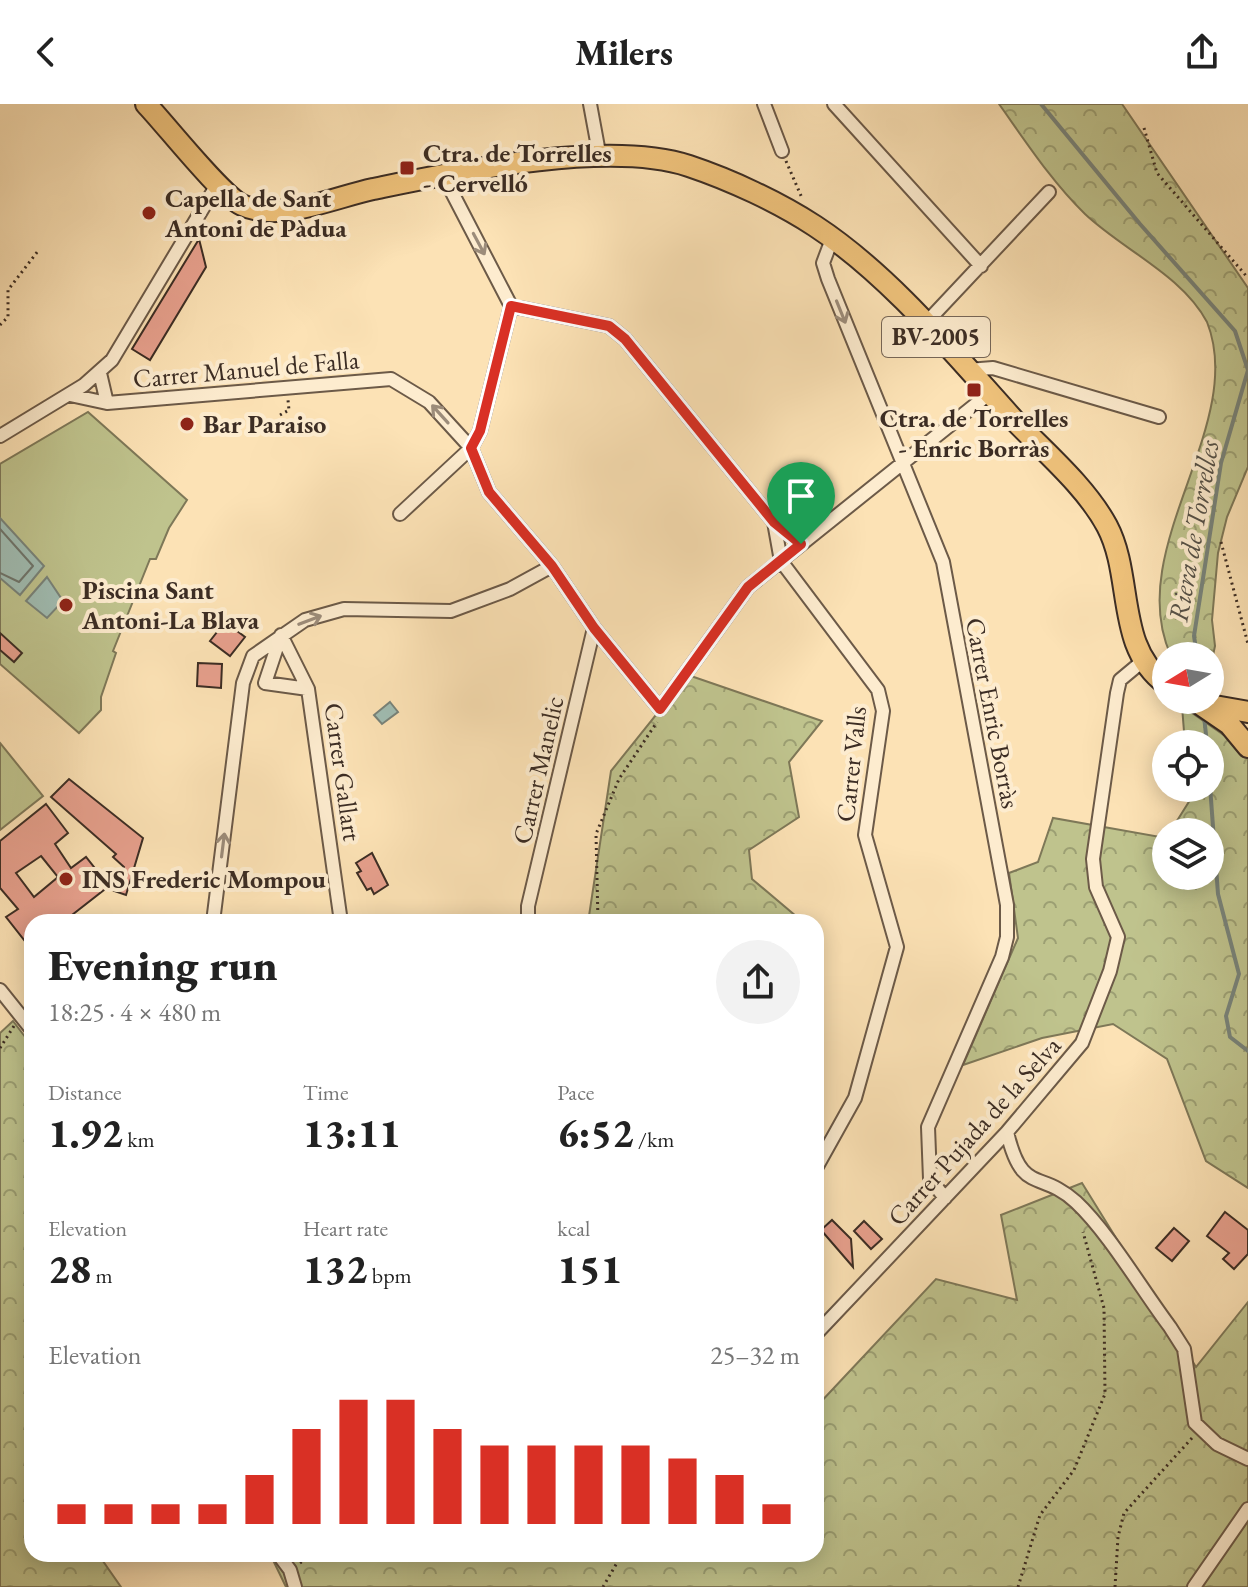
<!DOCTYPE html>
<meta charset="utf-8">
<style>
:root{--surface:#fff;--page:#f2f2f2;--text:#222;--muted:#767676;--accent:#d93025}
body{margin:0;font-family:"EB Garamond",serif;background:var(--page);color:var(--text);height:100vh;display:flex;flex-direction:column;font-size:30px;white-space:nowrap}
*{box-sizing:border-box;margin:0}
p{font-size:26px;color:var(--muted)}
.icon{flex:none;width:44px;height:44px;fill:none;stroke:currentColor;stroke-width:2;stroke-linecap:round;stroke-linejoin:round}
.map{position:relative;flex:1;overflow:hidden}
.details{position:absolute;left:24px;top:810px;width:800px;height:648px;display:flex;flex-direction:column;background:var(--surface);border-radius:24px;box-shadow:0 4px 20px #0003}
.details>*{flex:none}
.needle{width:52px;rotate:259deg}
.fabs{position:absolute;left:1152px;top:538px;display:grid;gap:16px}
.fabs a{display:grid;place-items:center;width:72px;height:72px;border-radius:50%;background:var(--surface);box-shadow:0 4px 20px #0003;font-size:40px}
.pin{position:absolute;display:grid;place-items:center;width:68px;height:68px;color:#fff;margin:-82px -34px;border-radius:50% 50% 50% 0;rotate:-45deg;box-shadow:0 0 8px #0007}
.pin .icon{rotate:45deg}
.round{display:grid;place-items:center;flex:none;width:84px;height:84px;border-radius:42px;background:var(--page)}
.headline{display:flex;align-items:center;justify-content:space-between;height:136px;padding:0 24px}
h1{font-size:44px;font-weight:800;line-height:60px}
.stats{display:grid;grid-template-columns:repeat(3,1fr);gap:12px;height:136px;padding:8px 24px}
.stats div{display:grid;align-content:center}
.stats b{font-size:40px;font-weight:800}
.stats small{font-size:22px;font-weight:400}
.stats p{font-size:22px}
.chart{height:224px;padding:16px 24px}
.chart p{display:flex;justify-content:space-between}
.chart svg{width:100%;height:144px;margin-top:8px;stroke:var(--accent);stroke-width:6}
header{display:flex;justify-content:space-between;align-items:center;height:104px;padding:0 24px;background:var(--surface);font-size:36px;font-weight:800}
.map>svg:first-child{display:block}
</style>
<header><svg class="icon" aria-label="back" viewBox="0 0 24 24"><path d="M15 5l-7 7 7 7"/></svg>Milers<svg class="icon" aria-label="share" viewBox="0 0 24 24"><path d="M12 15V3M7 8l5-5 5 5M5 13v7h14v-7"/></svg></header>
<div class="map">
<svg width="1248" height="1483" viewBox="0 0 1248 1483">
<defs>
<pattern id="forest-crowns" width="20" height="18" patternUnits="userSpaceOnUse" patternTransform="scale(2)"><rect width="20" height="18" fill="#bfc38d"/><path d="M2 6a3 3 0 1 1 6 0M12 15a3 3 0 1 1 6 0" fill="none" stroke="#9c9f73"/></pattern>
</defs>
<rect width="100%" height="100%" fill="#fce2b5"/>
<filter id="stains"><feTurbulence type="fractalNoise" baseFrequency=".0025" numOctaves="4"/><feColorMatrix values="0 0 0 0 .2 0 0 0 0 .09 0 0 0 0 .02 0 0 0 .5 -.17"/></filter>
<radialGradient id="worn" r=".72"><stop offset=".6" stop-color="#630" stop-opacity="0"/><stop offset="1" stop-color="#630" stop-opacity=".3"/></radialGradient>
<!-- green -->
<path fill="#bfc38d" stroke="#7e7858" stroke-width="2" d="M88 308 187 396 169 424 156 455H150L113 547 116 549 101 593V606L79 629 0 560V360Z
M0 639 43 692 0 726Z"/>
<!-- forest -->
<path fill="url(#forest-crowns)" stroke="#7e7858" stroke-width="2" d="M999 0H1122L1248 184V363L1227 413 1218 449 1212 516 1215 542 1210 566V552H1171C1122 445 1248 321 1207 218 1182 171 1123 146 1085 110 1052 78 1026 38 999 0Z
M688 571 822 617 789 658 799 713 749 746 752 775 803 818H533L589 812 611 667Z
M1182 602 1248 648V1084L1206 1057 1167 955 1113 920 1042 934 963 961 1018 834 1009 769 1038 758 1053 714 1166 734V772H1210V728H1170L1190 696 1189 684H1210V640H1185Z
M13 917 32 942V1450H98L121 1483H0V929Z
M1082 1079 1196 1263 1248 1198V1483H286L270 1450H816L817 1302 936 1175 1017 1196 1001 1111Z"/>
<!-- water -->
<path fill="#a0bdb3" stroke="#78837a" stroke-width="2" d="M0 414 44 462 20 491 0 474Z
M47 473 63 497 47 514 26 497Z
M390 598 398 608 382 620 374 611Z"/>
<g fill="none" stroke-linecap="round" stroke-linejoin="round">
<!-- shore -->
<path stroke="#6e756c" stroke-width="2" d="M0 425 33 462 19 478 0 469"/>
<!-- stream -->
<path stroke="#78837a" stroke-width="4" d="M1041 0 1140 120 1235 227 1248 266 1221 359 1194 532 1197 552
M1204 612 1207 640
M1210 682 1218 790 1239 870 1226 912 1230 933 1248 947"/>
</g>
<!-- building -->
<path fill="#e7a08d" stroke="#3c2d24" stroke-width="2" fill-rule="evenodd" d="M199 135 206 163 150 256 132 245Z
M225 518 245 533 230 552 210 537Z
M0 529 22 549 14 558 0 546Z
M198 559 222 560 221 584 197 582Z
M69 675 143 734 126 791 114 787 124 763 113 753 116 750 51 693Z
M46 700 68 729 55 740 71 764 86 753 109 782 63 818H32V846L6 813 18 805 0 784V737ZM41 752 58 773 34 793 16 769Z
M372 749 388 781 374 790 371 784 367 786 357 769 361 767 356 759Z
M1225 1108 1248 1126V1150L1234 1165 1223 1155 1229 1149 1207 1132Z
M832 1116 851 1135 853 1163 821 1126Z
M864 1117 882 1135 871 1145 854 1127Z
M1174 1124 1189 1137 1172 1157 1156 1144Z"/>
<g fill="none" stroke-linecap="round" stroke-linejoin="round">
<!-- street casing -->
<g stroke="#6c5a48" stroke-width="16">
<path id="street" d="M590 0 600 54
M764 0 782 47
M834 0 981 162
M832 135 823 159 828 175 943 458 1007 801V833L1002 853 928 1023 930 1075 945 1094
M511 202 609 222 625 235 774 418 801 440
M924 221 1049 88
M968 266 993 264 1159 313
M100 269 107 299
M70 291 107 299 391 275 429 298 471 344 489 388 552 462 594 524 660 605 748 483 990 289
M0 332 84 281 112 256 218 79
M400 410 471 344 480 327 511 202 443 71
M774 418 781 457 878 586 883 607 865 731 897 843 855 994 816 1064
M281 531 308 585 341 818
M281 531 265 579 308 585
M213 818 243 579 253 552 305 516 344 505 451 507 510 485 552 462
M528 818V802L594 524
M0 886 32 926
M1007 1028C1022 1092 1040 1065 1076 1098 1109 1129 1142 1186 1170 1223L1184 1245 1195 1319 1217 1340 1248 1355
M816 1230 1007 1028 1082 939 1110 867 1118 833 1096 783 1093 755 1117 589 1120 576 1144 556
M278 1450 290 1466 295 1483
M1194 1483 1248 1405"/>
</g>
<!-- primary casing -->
<g stroke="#3c2d24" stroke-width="24">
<path id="primary" d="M146 0C166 21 221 91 242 101 279 119 335 93 373 85 456 68 608 35 689 62 731 76 778 98 815 122 890 171 955 251 1015 317 1046 349 1086 383 1107 422 1134 473 1115 543 1166 580
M1194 596 1229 620 1248 643
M1209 601 1248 608"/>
</g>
<!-- path -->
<path stroke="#3c2d24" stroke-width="3" stroke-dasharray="2 4" stroke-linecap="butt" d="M1144 24 1157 69 1248 174
M786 57 802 94
M0 221 8 213V186L38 147
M280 311 289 306 288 296
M1221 438 1248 540
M598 818 596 730 619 675 657 618
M0 944 14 922
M300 1459 313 1450
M603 1483 622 1450
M1018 1483 1040 1411 1074 1366 1105 1290 1104 1204 1083 1128
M1115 1483 1118 1433 1124 1409 1192 1334"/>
<!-- street -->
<use href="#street" stroke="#fdeccf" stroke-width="12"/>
<!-- primary -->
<use href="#primary" stroke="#eec17a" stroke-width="20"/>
</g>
<!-- one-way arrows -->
<defs><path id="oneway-shaft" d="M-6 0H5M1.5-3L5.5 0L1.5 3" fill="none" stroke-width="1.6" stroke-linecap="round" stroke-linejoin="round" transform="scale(2)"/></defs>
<g stroke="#9c8c7a">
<use href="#oneway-shaft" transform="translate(479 140) rotate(62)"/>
<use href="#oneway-shaft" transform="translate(841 208) rotate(68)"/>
<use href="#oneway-shaft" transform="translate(440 310) rotate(-132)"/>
<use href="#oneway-shaft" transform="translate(310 516) rotate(-21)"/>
<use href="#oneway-shaft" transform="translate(223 741) rotate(-83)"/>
</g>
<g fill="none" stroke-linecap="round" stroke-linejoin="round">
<!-- route casing -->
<g stroke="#fff" stroke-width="16">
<path id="route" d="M511 202 609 222 625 235 774 418 801 440 748 483 660 605 594 524 552 462 489 388 471 344 480 327Z"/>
</g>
<!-- route -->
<use href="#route" stroke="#d93025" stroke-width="10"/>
</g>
<!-- markers -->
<g fill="#8f2418" stroke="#fdeccf" stroke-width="3">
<rect x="399" y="56" width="16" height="16" rx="4"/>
<circle cx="149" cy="109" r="8"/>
<rect x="966" y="278" width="16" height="16" rx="4"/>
<circle cx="187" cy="320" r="8"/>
<circle cx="66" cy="501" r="8"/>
<circle cx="66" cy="775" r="8"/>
</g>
<g text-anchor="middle" stroke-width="8" stroke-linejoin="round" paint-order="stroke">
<!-- shield labels -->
<rect fill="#fdeccf" stroke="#766657" stroke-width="2" x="882" y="213" width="108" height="40" rx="6"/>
<g font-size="24" font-weight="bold" fill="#3c2d24">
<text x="936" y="241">BV-2005</text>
</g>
<!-- poi labels -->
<g font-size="26" font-weight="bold" fill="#3c2d24" stroke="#fdeccf" text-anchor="start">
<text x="423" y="58">Ctra. de Torrelles<tspan x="423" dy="30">- Cervelló</tspan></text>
<text x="165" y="103">Capella de Sant<tspan x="165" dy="30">Antoni de Pàdua</tspan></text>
<text x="974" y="323" text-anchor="middle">Ctra. de Torrelles<tspan x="974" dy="30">- Enric Borràs</tspan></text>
<text x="203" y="329">Bar Paraiso</text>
<text x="82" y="495">Piscina Sant<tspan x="82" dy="30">Antoni-La Blava</tspan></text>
<text x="82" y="784">INS Frederic Mompou</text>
</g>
<!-- street labels -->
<g font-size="26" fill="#3c2d24" stroke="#fdeccf">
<text transform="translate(246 265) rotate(-5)" y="9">Carrer Manuel de Falla</text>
<text transform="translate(993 609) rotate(79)" y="9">Carrer Enric Borràs</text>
<text transform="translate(851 660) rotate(-84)" y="9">Carrer Valls</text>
<text transform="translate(538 666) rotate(-77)" y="9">Carrer Manelic</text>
<text transform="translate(343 668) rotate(82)" y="9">Carrer Gallart</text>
<text transform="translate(974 1027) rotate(-48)" y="9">Carrer Pujada de la Selva</text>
</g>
<!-- water labels -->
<g font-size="28" font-style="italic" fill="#555148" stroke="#fdeccf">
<text transform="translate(1193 427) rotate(-80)" y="10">Riera de Torrelles</text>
</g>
</g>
<rect width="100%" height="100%" filter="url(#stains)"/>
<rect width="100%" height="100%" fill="url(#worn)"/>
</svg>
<div class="fabs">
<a><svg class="needle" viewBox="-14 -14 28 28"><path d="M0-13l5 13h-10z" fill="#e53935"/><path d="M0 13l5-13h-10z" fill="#767676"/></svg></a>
<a><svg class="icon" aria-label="locate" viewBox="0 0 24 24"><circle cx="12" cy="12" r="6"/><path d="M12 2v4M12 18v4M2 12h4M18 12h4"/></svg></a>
<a><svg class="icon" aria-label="layers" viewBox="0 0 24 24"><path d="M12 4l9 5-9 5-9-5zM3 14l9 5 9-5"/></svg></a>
</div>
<div class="pin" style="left:801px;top:440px;background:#1e9e55"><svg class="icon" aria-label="arrive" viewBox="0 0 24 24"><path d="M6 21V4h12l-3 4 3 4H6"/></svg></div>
<section class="details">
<div class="headline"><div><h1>Evening run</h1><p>18:25 · 4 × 480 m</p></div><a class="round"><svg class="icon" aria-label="share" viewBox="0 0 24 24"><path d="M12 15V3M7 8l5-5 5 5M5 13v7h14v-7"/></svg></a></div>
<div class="stats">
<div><p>Distance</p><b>1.92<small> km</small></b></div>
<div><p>Time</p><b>13:11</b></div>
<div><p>Pace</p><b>6:52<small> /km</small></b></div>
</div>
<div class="stats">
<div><p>Elevation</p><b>28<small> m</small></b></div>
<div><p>Heart rate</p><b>132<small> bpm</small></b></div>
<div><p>kcal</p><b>151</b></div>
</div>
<div class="chart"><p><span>Elevation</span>25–32 m</p>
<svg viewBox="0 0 160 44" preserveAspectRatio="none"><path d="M5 44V38M15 44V38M25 44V38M35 44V38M45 44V29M55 44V15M65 44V6M75 44V6M85 44V15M95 44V20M105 44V20M115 44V20M125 44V20M135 44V24M145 44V29M155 44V38"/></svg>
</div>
</section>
</div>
